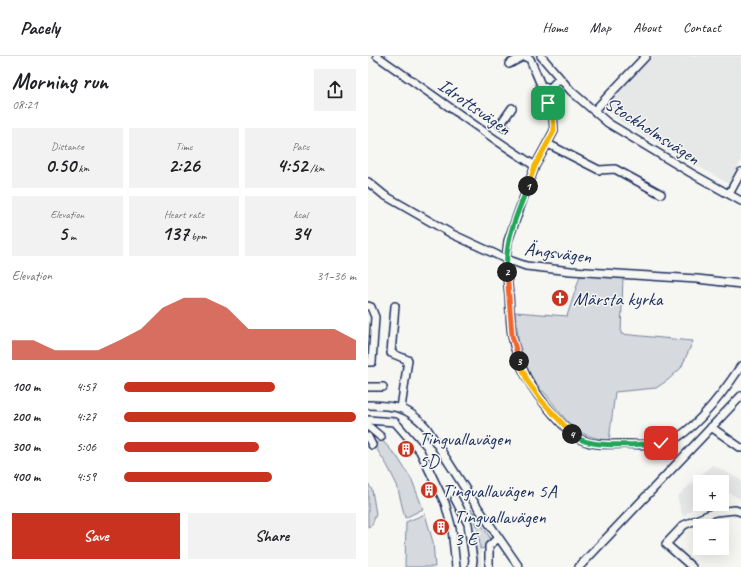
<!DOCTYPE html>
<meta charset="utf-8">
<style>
:root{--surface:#fff;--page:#f2f2f2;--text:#202124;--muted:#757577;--line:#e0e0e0;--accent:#c8321e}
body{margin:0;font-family:Caveat,sans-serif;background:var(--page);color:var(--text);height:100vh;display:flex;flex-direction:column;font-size:15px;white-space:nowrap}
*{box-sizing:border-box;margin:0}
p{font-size:13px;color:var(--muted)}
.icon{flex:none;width:22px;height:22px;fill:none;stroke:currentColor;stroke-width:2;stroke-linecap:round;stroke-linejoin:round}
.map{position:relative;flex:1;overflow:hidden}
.drawer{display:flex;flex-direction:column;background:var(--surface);width:368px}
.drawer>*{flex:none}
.tools{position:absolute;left:325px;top:419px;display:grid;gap:8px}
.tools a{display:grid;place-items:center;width:36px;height:36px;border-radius:0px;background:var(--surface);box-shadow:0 4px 16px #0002;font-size:20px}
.pin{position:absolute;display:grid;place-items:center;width:34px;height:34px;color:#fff;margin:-17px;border-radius:8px;box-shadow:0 2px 6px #0006}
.km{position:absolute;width:20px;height:20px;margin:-10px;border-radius:50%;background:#222;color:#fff;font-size:11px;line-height:20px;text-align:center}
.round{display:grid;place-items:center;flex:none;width:42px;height:42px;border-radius:0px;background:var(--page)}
.headline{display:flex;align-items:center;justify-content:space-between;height:68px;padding:0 12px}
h1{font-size:22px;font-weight:800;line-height:30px}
.metrics{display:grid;grid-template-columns:repeat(3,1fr);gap:6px;height:68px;padding:4px 12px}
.metrics div{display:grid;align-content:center;border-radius:0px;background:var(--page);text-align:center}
.metrics b{font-size:20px;font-weight:800}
.metrics small{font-size:11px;font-weight:400}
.metrics p{font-size:11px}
.chart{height:112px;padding:8px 12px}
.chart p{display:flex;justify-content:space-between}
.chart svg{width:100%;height:72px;margin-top:4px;fill:var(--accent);opacity:.7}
.primary-button{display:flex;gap:8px;margin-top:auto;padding:8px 12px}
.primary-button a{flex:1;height:46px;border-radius:0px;background:var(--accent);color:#fff;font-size:16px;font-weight:800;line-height:46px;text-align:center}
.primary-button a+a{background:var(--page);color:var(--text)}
ul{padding:0 12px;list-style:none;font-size:13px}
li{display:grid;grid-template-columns:64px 48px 1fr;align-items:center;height:30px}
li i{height:10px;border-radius:5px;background:var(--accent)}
header{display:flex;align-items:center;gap:24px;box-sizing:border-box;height:56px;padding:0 20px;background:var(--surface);border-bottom:1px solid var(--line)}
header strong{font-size:19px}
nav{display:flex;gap:22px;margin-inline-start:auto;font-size:14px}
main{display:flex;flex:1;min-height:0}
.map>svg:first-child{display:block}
</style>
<header>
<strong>Pacely</strong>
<nav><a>Home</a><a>Map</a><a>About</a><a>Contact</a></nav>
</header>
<main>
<section class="drawer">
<div class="headline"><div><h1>Morning run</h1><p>08:21</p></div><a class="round"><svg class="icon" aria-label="share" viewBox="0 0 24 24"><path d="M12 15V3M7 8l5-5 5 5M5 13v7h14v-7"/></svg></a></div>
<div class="metrics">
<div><p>Distance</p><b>0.50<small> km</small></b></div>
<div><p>Time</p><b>2:26</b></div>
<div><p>Pace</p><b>4:52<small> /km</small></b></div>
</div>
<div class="metrics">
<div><p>Elevation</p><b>5<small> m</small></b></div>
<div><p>Heart rate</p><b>137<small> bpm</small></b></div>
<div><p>kcal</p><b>34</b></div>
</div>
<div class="chart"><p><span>Elevation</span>31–36 m</p>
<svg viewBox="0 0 160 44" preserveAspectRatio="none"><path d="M0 44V32L10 32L20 38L30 38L40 38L50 32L60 25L70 12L80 6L90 6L100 12L110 25L120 25L130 25L140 25L150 25L160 32V44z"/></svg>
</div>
<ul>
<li><b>100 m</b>4:57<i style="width:65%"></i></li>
<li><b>200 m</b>4:27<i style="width:100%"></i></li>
<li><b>300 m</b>5:06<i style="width:58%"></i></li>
<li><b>400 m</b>4:59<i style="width:64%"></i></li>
</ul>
<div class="primary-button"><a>Save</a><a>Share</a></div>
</section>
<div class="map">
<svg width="373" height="511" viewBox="0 0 373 511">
<rect width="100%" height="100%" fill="#f6f6f2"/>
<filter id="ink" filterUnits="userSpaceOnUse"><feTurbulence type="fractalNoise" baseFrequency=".025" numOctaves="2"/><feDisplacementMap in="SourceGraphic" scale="8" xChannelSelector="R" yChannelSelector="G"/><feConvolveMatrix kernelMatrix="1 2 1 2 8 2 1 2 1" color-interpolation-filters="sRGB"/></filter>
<g filter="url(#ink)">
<!-- built -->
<path fill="#e6e7e7" d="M284 0H373V105L361 128 253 66 242 56 239 47Z
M344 409 373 424V443L354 434V426H332V446L315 461 309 441Z
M108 470 111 477 112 493 113 511H107L105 478 103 471Z"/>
<!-- green -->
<path fill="#d6d9dd" stroke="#78849e" d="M212 220 255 221 253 278 325 285 313 312 300 324 288 332 247 336 241 385C232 383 222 381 214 377 197 368 187 348 175 335H172V332L163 321 151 288 147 256 199 260Z
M13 383 30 402 44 424 55 453 37 462 29 429 19 409 6 389Z
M0 427 4 434 8 458 4 469 0 471Z
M103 453 121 480 122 484 118 487 117 492 112 493 111 477Z
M57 458 65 486 67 511H37L38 466Z"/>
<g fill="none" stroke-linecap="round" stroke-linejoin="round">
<!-- street casing -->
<g stroke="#1b2f5e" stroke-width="10">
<path id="street" d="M9 0 128 84 167 110
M173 0 203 35 240 67 323 117 373 145
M141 8 156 0 162 3 173 29 181 32
M192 22 178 36 180 47 185 59 186 75 167 110 140 185C137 203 139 221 141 239 142 252 142 266 144 279 149 310 164 334 185 358 193 367 203 379 214 384 227 390 242 388 256 388 266 388 293 390 301 386 328 374 357 334 373 310
M226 55 278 0
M137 72 132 69 144 52
M180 88 231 114 247 113 293 138
M0 126 16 139 84 178 138 203 158 210 203 215 329 223 373 228
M361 138 373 116
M0 250 3 251 7 261 4 306H0
M27 250 23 297 40 304 33 352
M0 331H15
M0 349C28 350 39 350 58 371L100 437 151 511
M0 364 27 366 52 395 77 447 84 473 88 511
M0 370 13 381
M343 371 373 392
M0 381 4 389
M87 443 100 468 105 504 104 511
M121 511V490L130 482
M211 511 373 340
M324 511 298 488 316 469 347 456 367 454 373 456"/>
</g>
<!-- street -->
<use href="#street" stroke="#f6f6f2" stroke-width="7"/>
</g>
</g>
<g fill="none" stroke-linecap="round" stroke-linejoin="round" filter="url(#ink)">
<!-- split-1 casing -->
<g stroke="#fff" stroke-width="8">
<path id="split-1" d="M160 130 167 110 186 75 185 59 180 47"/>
</g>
<!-- split-2 casing -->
<g stroke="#fff" stroke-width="8">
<path id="split-2" d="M139 216C136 185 149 159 160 130"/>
</g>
<!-- split-3 casing -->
<g stroke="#fff" stroke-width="8">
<path id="split-3" d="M139 216 144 279 151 305"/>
</g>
<!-- split-4 casing -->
<g stroke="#fff" stroke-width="8">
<path id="split-4" d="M151 305 160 326 173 344 204 378"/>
</g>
<!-- split-5 casing -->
<g stroke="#fff" stroke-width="8">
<path id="split-5" d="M204 378C220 394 270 388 293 387"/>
</g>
<!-- split-1 -->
<use href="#split-1" stroke="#f5b400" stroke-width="5"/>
<!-- split-2 -->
<use href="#split-2" stroke="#22a559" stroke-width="5"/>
<!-- split-3 -->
<use href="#split-3" stroke="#f0652b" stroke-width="5"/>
<!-- split-4 -->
<use href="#split-4" stroke="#f5b400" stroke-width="5"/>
<!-- split-5 -->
<use href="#split-5" stroke="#22a559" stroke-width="5"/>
</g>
<!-- icons -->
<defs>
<g id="church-disc" transform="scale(0.9)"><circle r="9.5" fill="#c8321e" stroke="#f6f6f2"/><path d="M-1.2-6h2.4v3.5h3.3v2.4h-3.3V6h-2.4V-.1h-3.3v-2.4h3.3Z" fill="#fff"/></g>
<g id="building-disc" transform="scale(0.9)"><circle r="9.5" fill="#c8321e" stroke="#f6f6f2"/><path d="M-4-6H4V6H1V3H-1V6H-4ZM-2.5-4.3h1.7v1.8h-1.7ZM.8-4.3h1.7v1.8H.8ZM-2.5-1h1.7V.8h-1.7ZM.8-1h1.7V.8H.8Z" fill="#fff"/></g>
</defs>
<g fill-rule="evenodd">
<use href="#church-disc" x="192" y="242"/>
<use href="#building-disc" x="38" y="393"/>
<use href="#building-disc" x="61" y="434"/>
<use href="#building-disc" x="73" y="471"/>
</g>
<g text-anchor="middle" stroke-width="3" stroke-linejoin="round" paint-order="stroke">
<!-- street labels -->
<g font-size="19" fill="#1b2f5e" stroke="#f6f6f2">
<text transform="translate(107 50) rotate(35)" y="7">Idrottsvägen</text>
<text transform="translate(285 74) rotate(33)" y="7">Stockholmsvägen</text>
<text transform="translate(190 196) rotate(7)" y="7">Ängsvägen</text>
</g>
<!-- poi labels -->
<g font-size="19" fill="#1b2f5e" stroke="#f6f6f2" text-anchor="start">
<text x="205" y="249">Märsta kyrka</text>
<text x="51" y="389">Tingvallavägen<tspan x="51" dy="22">5D</tspan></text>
<text x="74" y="441">Tingvallavägen 5A</text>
<text x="86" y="467">Tingvallavägen<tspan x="86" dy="22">3 E</tspan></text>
</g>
</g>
</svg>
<div class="tools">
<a>+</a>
<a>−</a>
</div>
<div class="pin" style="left:180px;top:47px;background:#1e9e55"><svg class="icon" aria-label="arrive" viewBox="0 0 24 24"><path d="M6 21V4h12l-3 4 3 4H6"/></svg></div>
<div class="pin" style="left:293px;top:387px;background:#d93025"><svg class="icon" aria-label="check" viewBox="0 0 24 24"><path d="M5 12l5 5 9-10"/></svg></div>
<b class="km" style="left:160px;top:130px">1</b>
<b class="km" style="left:139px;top:216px">2</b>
<b class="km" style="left:151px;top:305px">3</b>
<b class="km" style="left:204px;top:378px">4</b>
</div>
</main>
